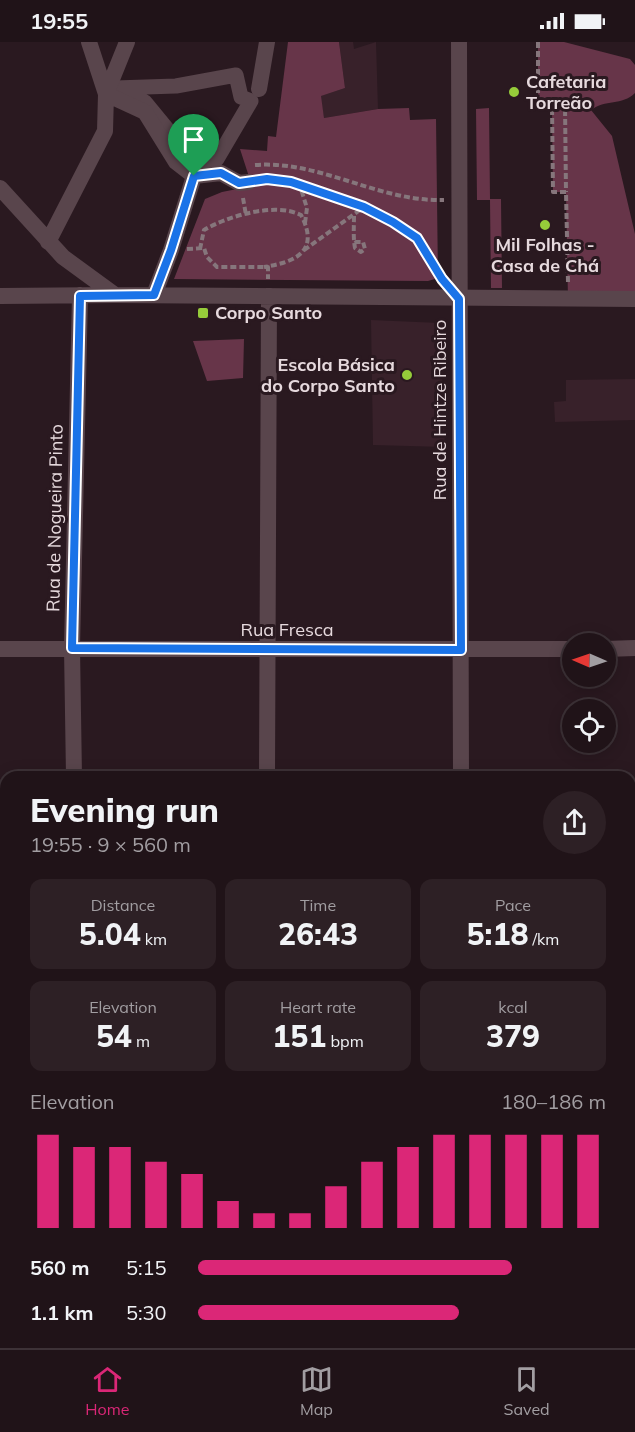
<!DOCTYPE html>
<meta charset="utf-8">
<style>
:root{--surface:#201318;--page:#2d2025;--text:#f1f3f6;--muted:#a29ea2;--line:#3d3237;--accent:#db2777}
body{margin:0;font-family:Mulish,sans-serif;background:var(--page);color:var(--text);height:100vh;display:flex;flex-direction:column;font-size:22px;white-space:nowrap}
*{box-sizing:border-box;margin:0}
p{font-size:20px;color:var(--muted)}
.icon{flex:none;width:33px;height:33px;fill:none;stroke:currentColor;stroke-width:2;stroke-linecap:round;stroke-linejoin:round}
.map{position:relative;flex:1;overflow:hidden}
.panel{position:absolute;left:0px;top:729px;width:636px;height:578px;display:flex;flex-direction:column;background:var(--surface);border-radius:18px 18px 0 0;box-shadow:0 3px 15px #0003,0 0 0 2px var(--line)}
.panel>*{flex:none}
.needle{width:39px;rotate:272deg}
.tools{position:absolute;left:562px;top:591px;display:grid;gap:12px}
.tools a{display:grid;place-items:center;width:54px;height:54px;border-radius:50%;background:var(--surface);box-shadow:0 3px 15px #0003,0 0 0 2px var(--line);font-size:30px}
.pin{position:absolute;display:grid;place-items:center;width:51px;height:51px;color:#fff;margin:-62px -26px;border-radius:50% 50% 50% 0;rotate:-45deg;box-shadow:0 0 6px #0007}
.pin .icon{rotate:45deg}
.round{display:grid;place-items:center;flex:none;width:63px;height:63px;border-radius:32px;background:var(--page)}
.summary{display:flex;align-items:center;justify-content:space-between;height:102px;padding:0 30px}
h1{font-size:33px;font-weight:800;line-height:45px}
.figures{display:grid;grid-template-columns:repeat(3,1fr);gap:9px;height:102px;padding:6px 30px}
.figures div{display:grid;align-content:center;border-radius:12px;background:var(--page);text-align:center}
.figures b{font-size:30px;font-weight:800}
.figures small{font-size:16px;font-weight:400}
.figures p{font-size:16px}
.chart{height:168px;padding:12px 30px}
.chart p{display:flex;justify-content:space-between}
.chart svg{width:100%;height:108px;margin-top:6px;stroke:var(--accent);stroke-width:6}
ul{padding:0 30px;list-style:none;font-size:20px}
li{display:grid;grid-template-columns:96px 72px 1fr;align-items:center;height:45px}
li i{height:15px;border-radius:8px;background:var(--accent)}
.status{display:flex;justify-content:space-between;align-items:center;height:42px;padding:0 30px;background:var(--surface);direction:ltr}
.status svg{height:16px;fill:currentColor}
.tab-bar{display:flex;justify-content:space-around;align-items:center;height:84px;border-top:2px solid var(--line);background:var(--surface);font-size:16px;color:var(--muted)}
.tab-bar a{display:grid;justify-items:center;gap:3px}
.tab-bar .active{color:var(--accent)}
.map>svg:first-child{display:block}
</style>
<div class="status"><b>19:55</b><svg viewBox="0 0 49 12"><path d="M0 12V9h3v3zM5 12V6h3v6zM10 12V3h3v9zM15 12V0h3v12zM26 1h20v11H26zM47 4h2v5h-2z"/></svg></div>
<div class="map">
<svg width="635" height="1306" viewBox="0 0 635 1306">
<rect width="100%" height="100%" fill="#2a1920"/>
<!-- built -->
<path fill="#38212a" d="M339 0H353L354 7 376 0 378 67 324 76 320 54 345 46Z
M371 278 440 281 445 405 373 403Z
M635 337V378L555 380 554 360 566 359V338Z
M0 1025H6V1064H0Z"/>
<!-- green -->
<path fill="#673549" d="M288 0H339L345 46 321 54 324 76 378 67 409 66 410 78 436 77 438 236 428 239 174 237 205 157 222 150 252 144 240 107 267 109 268 94 276 95Z
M538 0H564L630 17 635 23V51C622 64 605 57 591 68L612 94 635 192V257L568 258 566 150H553L552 64 538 63Z
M489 66 490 157H501L502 246H491L490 158H477L476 67Z
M244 297 243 336 207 339 193 299Z"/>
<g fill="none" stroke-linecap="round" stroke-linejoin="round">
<!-- path -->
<path stroke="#86767c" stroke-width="4" stroke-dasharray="6 3" stroke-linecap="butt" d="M538 0V63H552L553 150H566L568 240
M552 63H565L566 150
M255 123C321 118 378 160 444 158
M266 137 300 144
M243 156 246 173
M354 174C354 185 353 195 355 206L361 210 365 207 363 200H356L354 203
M305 181 307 166 300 144C335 155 394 169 418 198 427 210 434 224 442 237
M187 207 204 206 207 215 217 225H268V237
M200 207 204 188C228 174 275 160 301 173 320 209 296 220 264 225
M304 208 364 165"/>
<!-- service -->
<path stroke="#59454c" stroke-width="10" d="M0 958 6 956"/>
<!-- pedestrian -->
<path stroke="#59454c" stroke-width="15" d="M236 33 241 55 251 59 217 117 179 119 168 88 145 60 115 46 176 44Z"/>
<!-- minor -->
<path stroke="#59454c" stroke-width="16" d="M89 0 106 52 145 70 176 120 194 134 171 208 154 253
M259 47 267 0
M194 134 221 131 239 141 249 140
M0 146 63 215 115 253
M48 200 105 89 106 52 127 0
M0 254 115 253 635 257
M0 607H573
M606 607 635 606
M74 735 72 606 80 253
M267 735 269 254
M630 841H635
M0 850H6
M630 1197H635
M0 1201H6
M272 1300V1306
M68 1306 69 1300"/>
<!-- tertiary -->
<path stroke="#59454c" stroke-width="16" d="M459 0 461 735
M469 1300V1306"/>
</g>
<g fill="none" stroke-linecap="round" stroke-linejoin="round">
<!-- route casing -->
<g stroke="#fff" stroke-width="12">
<path id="route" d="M221 131 239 141 267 137 291 140 364 165 393 180 417 196 442 237 459 257 461 608 72 606 80 254 154 253 171 208 194 134Z"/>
</g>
<!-- route -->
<use href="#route" stroke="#1a73e8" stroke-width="8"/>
</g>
<!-- markers -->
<g fill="#96cc3a" stroke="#2a1920" stroke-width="2">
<circle cx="514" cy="50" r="6"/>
<circle cx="545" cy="183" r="6"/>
<rect x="197" y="265" width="12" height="12" rx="3"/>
<circle cx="407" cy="333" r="6"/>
</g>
<g text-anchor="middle" stroke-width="6" stroke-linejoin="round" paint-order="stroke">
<!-- poi labels -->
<g font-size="18" font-weight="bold" fill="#e6d9dd" stroke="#2a1920" text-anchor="start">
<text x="526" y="46">Cafetaria<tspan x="526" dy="21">Torreão</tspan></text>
<text x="545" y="209" text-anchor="middle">Mil Folhas -<tspan x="545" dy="21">Casa de Chá</tspan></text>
<text x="215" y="277">Corpo Santo</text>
<text x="395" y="329" text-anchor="end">Escola Básica<tspan x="395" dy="21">do Corpo Santo</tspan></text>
</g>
<!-- street labels -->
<g font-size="18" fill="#e6d9dd" stroke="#2a1920">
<text transform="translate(440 368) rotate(-90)" y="6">Rua de Hintze Ribeiro</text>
<text transform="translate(55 476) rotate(-89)" y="6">Rua de Nogueira Pinto</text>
<text x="287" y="594">Rua Fresca</text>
</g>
</g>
</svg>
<div class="tools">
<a><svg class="needle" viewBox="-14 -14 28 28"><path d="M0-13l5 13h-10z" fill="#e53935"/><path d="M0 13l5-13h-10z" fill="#a29ea2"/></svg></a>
<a><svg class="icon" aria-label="locate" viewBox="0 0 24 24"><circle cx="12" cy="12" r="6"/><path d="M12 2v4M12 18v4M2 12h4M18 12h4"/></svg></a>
</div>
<div class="pin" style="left:194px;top:134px;background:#1e9e55"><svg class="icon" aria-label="arrive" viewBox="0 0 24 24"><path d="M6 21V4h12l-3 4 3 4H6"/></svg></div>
<section class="panel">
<div class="summary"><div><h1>Evening run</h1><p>19:55 · 9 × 560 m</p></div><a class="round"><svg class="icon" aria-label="share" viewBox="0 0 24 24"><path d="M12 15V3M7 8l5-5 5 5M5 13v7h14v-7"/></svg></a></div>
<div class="figures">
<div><p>Distance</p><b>5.04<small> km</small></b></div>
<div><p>Time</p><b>26:43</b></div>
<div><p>Pace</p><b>5:18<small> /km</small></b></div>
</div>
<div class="figures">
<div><p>Elevation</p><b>54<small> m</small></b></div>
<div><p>Heart rate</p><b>151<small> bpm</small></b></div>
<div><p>kcal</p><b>379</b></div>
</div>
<div class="chart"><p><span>Elevation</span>180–186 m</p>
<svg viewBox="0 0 160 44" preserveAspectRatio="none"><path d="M5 44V6M15 44V11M25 44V11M35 44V17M45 44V22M55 44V33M65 44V38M75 44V38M85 44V27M95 44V17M105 44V11M115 44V6M125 44V6M135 44V6M145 44V6M155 44V6"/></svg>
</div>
<ul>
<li><b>560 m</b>5:15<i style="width:77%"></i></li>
<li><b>1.1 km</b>5:30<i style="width:64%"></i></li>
</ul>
</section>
</div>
<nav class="tab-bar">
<a class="active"><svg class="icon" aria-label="home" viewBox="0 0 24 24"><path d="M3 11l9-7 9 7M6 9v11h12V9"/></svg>Home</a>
<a><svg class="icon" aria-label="map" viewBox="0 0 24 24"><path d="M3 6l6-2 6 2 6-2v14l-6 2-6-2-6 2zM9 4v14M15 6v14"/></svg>Map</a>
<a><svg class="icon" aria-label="saved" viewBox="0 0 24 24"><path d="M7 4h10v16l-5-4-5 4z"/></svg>Saved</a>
</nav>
